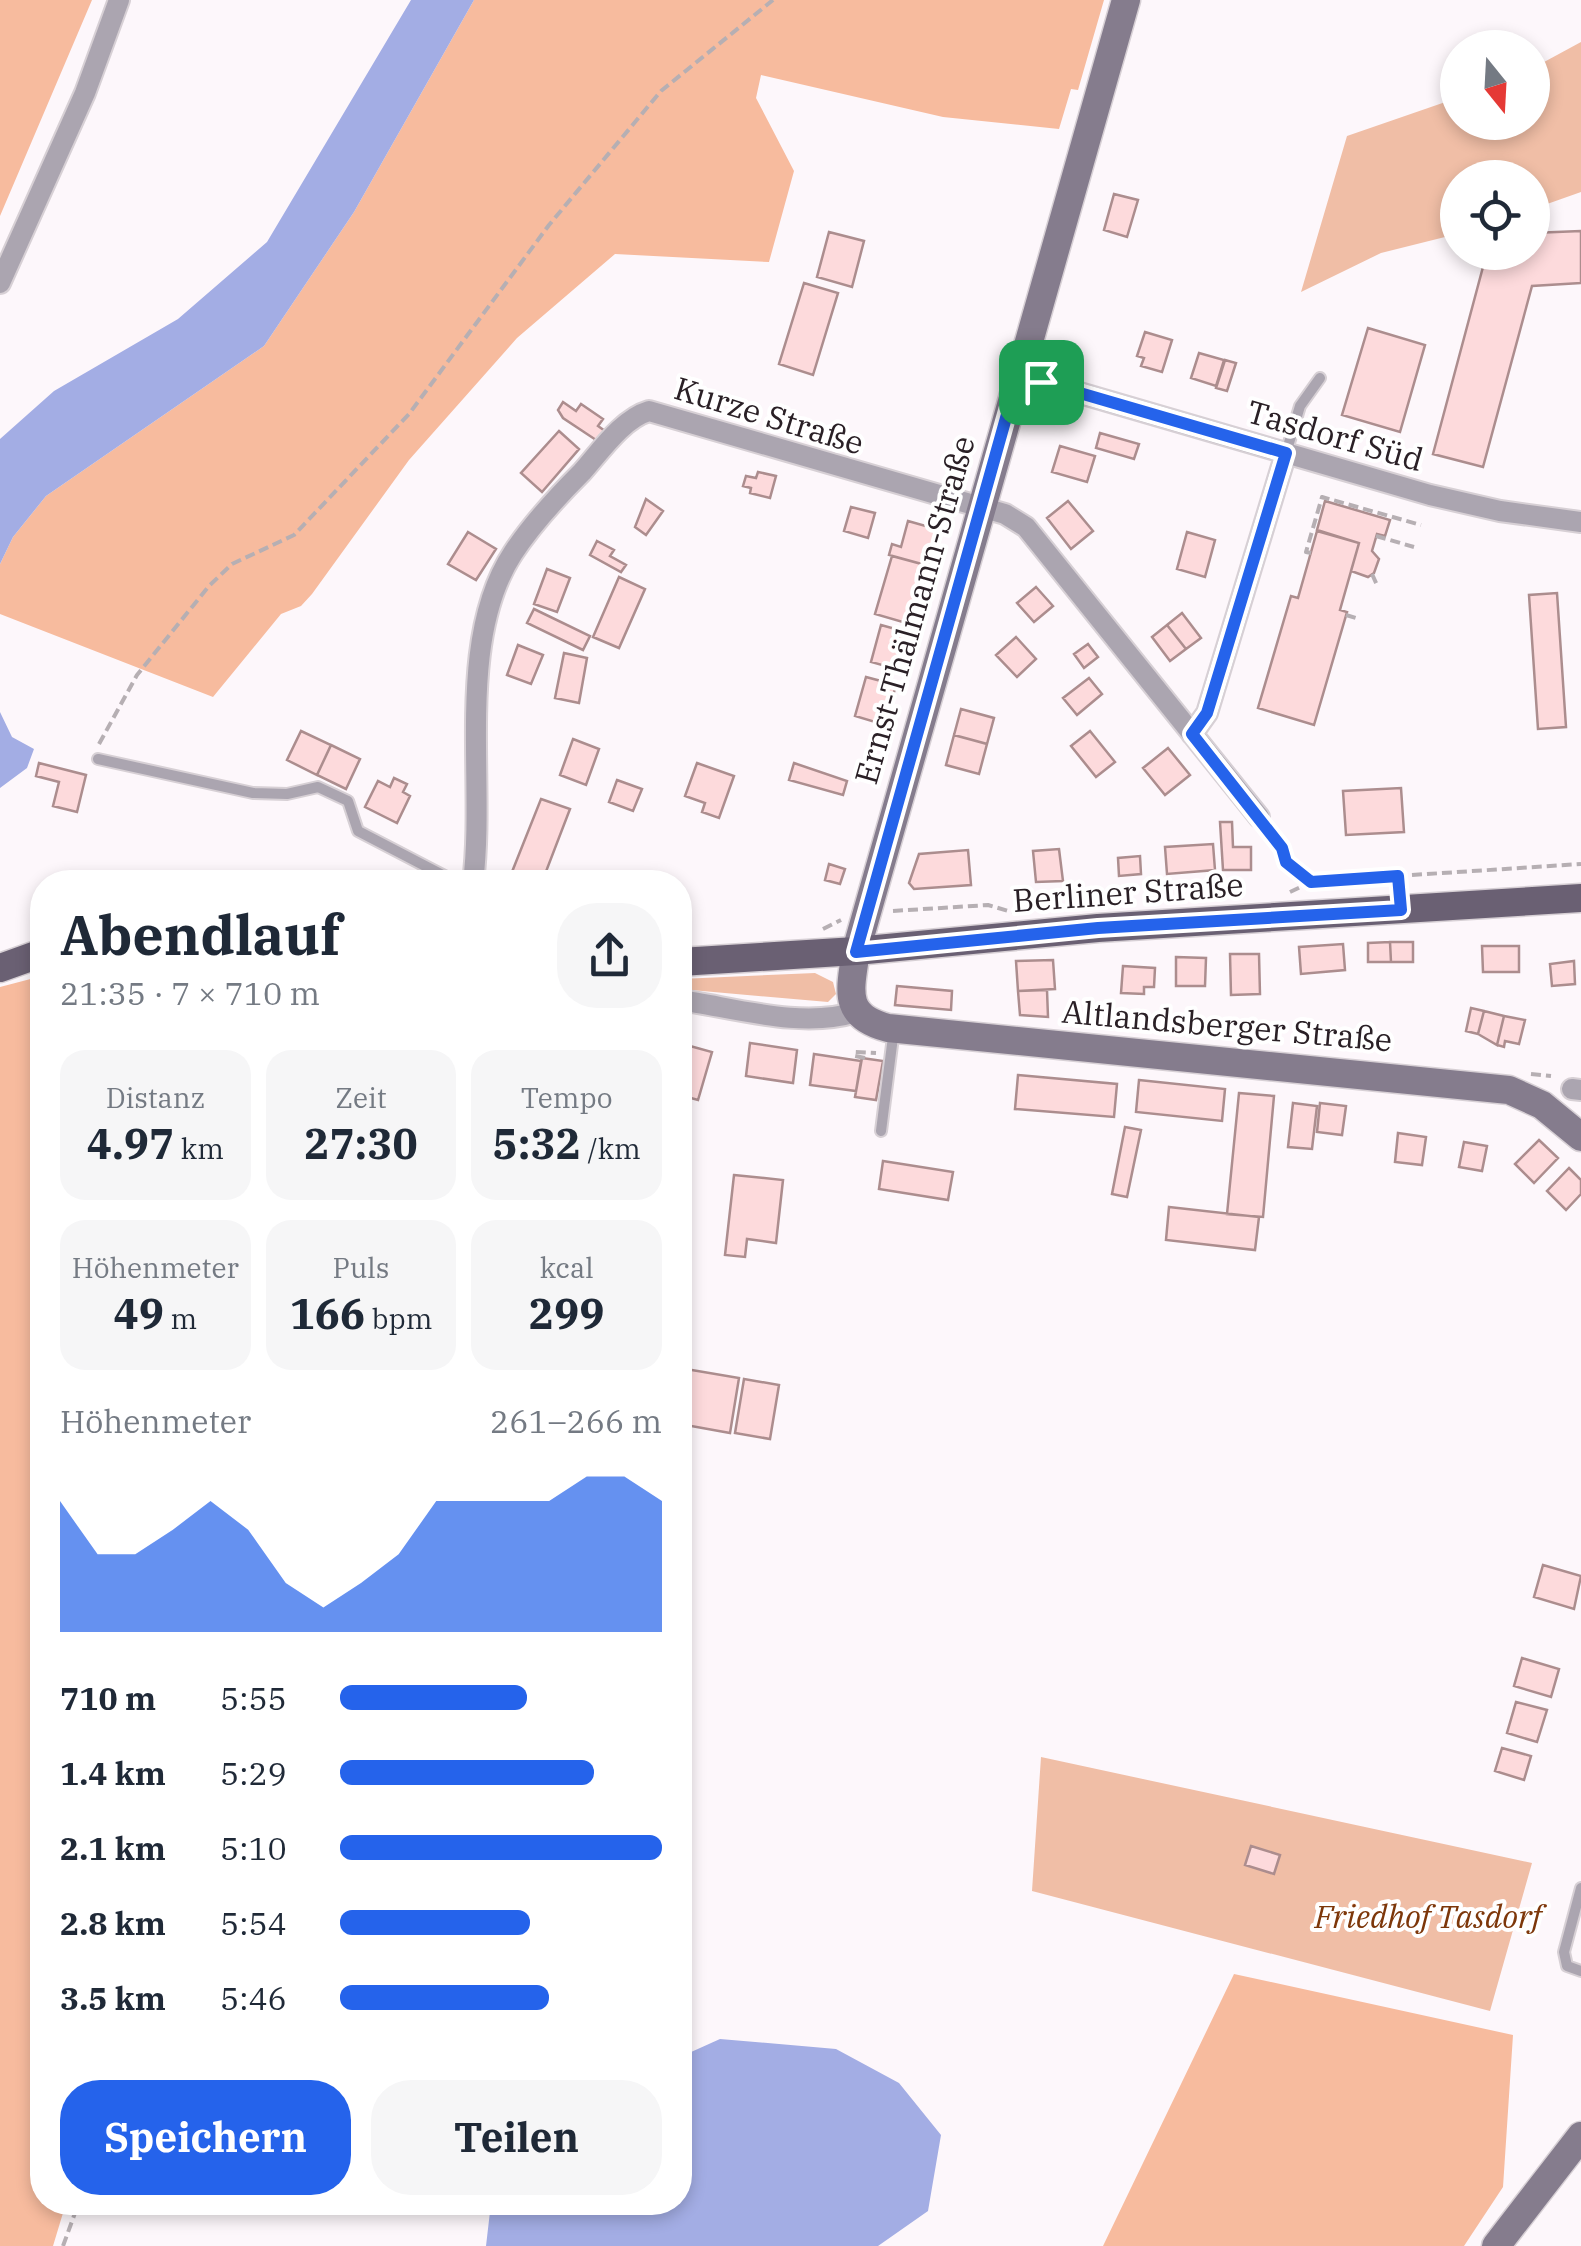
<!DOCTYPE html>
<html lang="de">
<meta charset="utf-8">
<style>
:root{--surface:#fff;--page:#f6f6f7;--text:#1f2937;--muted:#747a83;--accent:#2563eb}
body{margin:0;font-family:"IBM Plex Serif",serif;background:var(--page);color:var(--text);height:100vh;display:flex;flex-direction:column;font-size:38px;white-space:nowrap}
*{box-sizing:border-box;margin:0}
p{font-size:32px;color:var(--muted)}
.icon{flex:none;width:55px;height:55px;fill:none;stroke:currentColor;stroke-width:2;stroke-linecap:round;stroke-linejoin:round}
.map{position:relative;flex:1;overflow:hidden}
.drawer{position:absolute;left:30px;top:870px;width:662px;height:1345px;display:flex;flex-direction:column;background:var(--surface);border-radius:40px;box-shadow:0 5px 15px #0003}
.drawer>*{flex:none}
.needle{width:65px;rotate:162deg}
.tools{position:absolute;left:1440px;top:30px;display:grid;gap:20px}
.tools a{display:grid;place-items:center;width:110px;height:110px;border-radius:50%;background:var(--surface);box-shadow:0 5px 15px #0003;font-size:50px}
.pin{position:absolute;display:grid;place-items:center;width:85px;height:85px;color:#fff;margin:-42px;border-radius:20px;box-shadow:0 5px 15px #0006}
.round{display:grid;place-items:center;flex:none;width:105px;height:105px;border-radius:40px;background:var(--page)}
.head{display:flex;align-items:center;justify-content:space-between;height:170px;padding:0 30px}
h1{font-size:55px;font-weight:700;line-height:75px}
.stats{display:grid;grid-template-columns:repeat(3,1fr);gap:15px;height:170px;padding:10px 30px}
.stats div{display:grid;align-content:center;border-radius:25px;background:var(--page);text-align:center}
.stats b{font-size:42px;font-weight:700}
.stats small{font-size:28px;font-weight:400}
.stats p{font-size:28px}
.chart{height:280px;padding:20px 30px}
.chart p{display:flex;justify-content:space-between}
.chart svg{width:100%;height:180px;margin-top:10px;fill:var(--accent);opacity:.7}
.primary-button{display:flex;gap:20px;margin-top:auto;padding:20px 30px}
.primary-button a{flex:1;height:115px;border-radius:40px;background:var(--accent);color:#fff;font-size:40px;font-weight:700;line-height:115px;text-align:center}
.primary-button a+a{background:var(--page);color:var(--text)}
ul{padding:0 30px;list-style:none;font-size:32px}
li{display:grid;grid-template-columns:160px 120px 1fr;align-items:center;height:75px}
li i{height:25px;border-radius:12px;background:var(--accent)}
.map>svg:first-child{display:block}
</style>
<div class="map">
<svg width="1581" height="2246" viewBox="0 0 1581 2246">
<rect width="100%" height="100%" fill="#fdf7fb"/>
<!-- green -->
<path fill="#f0bea6" d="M1581 42V192L1533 209 1532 178H1458L1457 234 1381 253 1301 292 1347 136 1457 98 1458 122H1532L1533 68Z
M815 973 833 982 836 994 828 1002 680 989V979Z
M1041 1757 1532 1863 1490 2011 1032 1891Z"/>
<!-- forest -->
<path fill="#f7bb9e" d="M0 0H92L0 216Z
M474 0H1104L1078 90 1071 89 1059 129 943 117 761 75 756 98 794 171 769 262 615 254 517 338 409 460 312 594 301 606 281 614 213 697 0 614V564L13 537 46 496 264 346 354 212Z
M42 976V1514C36 1621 44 1730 42 1838 42 1890 25 1931 42 1982V2202L66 2203 53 2246H0V987Z
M1234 1974 1513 2035 1503 2187 1464 2246H1103Z"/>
<!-- water -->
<path fill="#a3ade4" d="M411 0H474L354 212 264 346 46 496 13 537 0 564V439L54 391 178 319 267 242Z
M0 712 12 737 34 749 27 768 0 788Z
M720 2039 836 2049 899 2083 941 2135 928 2211 878 2246H486L491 2203 680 2202V2057Z"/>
<!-- building -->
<path fill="#fddadc" stroke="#ac8d8e" stroke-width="2.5" d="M1114 194 1138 200 1127 237 1104 230Z
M1581 231V283L1532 286 1483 467 1433 454 1487 252H1532V233Z
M829 232 864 241 852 287 817 277Z
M804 283 838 293 813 375 779 364Z
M1368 328 1425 345 1400 432 1342 415Z
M1145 332 1172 340 1162 372 1141 366 1144 358 1137 356Z
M1199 353 1224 360 1216 386 1191 378Z
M1225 360 1236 363 1227 391 1216 388Z
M563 402 576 411 581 404 603 419 598 426 605 431 596 440 563 418 558 410Z
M559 431 579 449 542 492 521 473Z
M1100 433 1139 444 1134 459 1096 448Z
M1060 446 1095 456 1087 482 1052 472Z
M758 472 776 476 770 498 750 493 751 488 743 486 746 476 756 478Z
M646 499 663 511 646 535 635 527Z
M1068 501 1093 531 1071 549 1047 518Z
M1325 501 1390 520 1385 536 1377 534 1372 551 1379 559 1374 573 1368 577 1351 571 1359 543 1317 530Z
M851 507 875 513 868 538 844 531Z
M908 521 940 530 929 566 889 555 892 544 901 547Z
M1317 531 1359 543 1340 610 1347 612 1314 725 1258 708 1291 596 1298 598Z
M468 532 496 549 476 580 448 564Z
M1187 532 1215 540 1205 577 1177 569Z
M597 541 614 550 610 556 626 565 621 572 590 555Z
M892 556 929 566 913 625 875 614Z
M547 569 570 578 557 612 534 604Z
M619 577 645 589 619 648 593 637Z
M1036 587 1053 606 1034 622 1017 603Z
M1557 593 1566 727 1538 729 1529 595Z
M534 609 590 636 583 650 527 623Z
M1182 613 1201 638 1186 649 1167 625Z
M881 625 910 633 900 670 871 662Z
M1167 625 1186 649 1170 661 1152 637Z
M1016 637 1036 659 1017 677 996 655Z
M1088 644 1098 657 1084 668 1074 654Z
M518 645 543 655 531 684 507 675Z
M564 653 587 658 579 703 555 698Z
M866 677 896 685 885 725 855 716Z
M1089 678 1102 694 1077 715 1063 698Z
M961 709 994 718 987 744 954 735Z
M301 731 331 745 317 775 287 760Z
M1090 731 1115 762 1096 777 1071 746Z
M954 735 987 744 979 774 946 765Z
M573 739 599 749 586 785 560 775Z
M331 745 360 759 346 789 317 775Z
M1168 748 1190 775 1165 795 1143 768Z
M39 763 86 775 77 812 53 806 59 782 36 776Z
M697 763 734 776 719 818 702 812 705 803 685 796Z
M794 763 847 781 843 795 789 780Z
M394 778 407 784 403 792 410 796 397 823 365 807 378 781 390 787Z
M617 780 642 789 633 811 609 802Z
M1401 788 1404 832 1346 835 1343 791Z
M541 799 570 809 542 882H508Z
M1220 822H1232L1233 847H1251V870H1223Z
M1213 844 1215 870 1167 874 1165 847Z
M1059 849 1063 881 1036 882 1033 851Z
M968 850 971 885 914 889 909 883 919 854Z
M1140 856 1141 874 1119 876 1118 858Z
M829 864 845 869 840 884 825 880Z
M1390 942 1391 962H1368V943Z
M1390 942H1413V962H1391Z
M1343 944 1345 970 1301 974 1299 947Z
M1482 946H1519V972H1483Z
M1230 954H1259L1260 994 1231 995Z
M1176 957 1206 958 1205 986H1176Z
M1053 960 1055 989 1018 991 1016 961Z
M1574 961 1575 984 1552 986 1550 964Z
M1123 966 1155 968 1154 987H1144V994L1121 993Z
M897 986 952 991 951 1010 895 1005Z
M1047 990 1048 1017 1020 1015 1018 991Z
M1471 1008 1484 1011 1478 1034 1466 1031Z
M1484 1011 1504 1016 1497 1045 1478 1034Z
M1504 1016 1525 1020 1519 1044 1505 1041 1504 1047 1497 1045Z
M750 1043 797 1050 793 1083 746 1076Z
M690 1046 712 1052 698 1100 680 1095Z
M814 1054 861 1061 856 1091 810 1085Z
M862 1058 883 1061 876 1100 855 1097Z
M1018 1075 1117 1084 1114 1117 1015 1109Z
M1139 1080 1225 1089 1222 1121 1136 1112Z
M1239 1093 1274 1096 1263 1217 1227 1214Z
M1293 1103 1317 1106 1312 1149 1288 1147Z
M1320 1103 1346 1106 1342 1135 1317 1132Z
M1125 1127 1141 1130 1127 1197 1112 1194Z
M1398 1133 1426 1137 1422 1165 1395 1162Z
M1539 1140 1558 1158 1534 1183 1515 1164Z
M1464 1142 1487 1146 1482 1171 1459 1167Z
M883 1161 953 1172 948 1200 879 1189Z
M1569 1168 1581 1180V1194L1566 1210 1547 1191Z
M734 1175 783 1180 776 1243 747 1239 745 1257 725 1255Z
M1169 1207 1259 1217 1255 1250 1166 1240Z
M680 1368 739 1378 730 1433 680 1424Z
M744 1379 779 1385 770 1439 735 1433Z
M1543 1565 1581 1576 1574 1609 1534 1597Z
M1522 1658 1559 1669 1551 1697 1514 1686Z
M1516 1702 1547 1710 1537 1742 1507 1733Z
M1502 1748 1531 1756 1524 1780 1495 1771Z
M1251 1846 1280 1855 1274 1874 1245 1865Z"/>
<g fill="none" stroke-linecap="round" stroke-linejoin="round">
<!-- service casing -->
<g stroke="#d7d0d5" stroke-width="14">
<path id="service" d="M1286 453 1300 406 1320 378
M98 759 253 793 287 794 318 787 348 801 358 831 456 882
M1399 876 1401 909
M881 1131 894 1029
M1581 1888 1564 1952 1567 1966 1581 1971"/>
</g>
<!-- minor casing -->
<g stroke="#d7d0d5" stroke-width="24">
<path id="minor" d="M0 283 85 93 119 0
M1018 375 1430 495 1500 511 1581 522
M1192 734 1207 713 1286 453
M473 882C486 782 455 641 513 553 532 524 558 496 582 472 600 452 622 419 649 411L1005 514 1026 527 1259 817
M680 1000C735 1008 802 1029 856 1012
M1572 1089 1581 1090"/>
</g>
<!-- secondary casing -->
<g stroke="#d7d0d5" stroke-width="31">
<path id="secondary" d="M1126 0 856 951C850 991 842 1016 888 1028L1509 1090 1542 1105 1581 1137
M1496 2246 1581 2136"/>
</g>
<!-- primary casing -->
<g stroke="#d7d0d5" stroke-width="31">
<path id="primary" d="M680 962 856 951 1098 928 1581 898
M0 968 42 953"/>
</g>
<!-- path -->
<path stroke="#b6afb3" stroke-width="4" stroke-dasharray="10 5" stroke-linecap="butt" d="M1376 536 1414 547
M1311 553 1306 552 1322 497 1421 525
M1372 574 1377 585
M1346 615 1359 619
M911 630 923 634
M99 744 137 675 209 586 232 564 294 535 409 414 549 225 661 91 773 0
M1271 833 1286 863 1311 882
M1412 875 1581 864
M271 882H312
M1290 892 1311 882 1383 877
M893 911 988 905 1012 912
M823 929 841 920
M865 1058 855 1056V1052L876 1053
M1531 1074 1551 1076
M63 2246 79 2202"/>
<!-- service -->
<use href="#service" stroke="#aba5b0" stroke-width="10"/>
<!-- minor -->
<use href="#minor" stroke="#aba5b0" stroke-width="20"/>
<!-- secondary -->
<use href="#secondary" stroke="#857c8d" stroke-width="28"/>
<!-- primary -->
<use href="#primary" stroke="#6a6073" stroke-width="28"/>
</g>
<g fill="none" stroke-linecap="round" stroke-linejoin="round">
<!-- route casing -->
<g stroke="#fff" stroke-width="20">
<path id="route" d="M1018 375 1286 453 1207 713 1192 734 1282 848 1286 862 1311 882 1398 876 1401 910 1098 928 856 952Z"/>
</g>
<!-- route -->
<use href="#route" stroke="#2563eb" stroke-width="12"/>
</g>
<g text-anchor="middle" stroke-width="8" stroke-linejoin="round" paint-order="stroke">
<!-- street labels -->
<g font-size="32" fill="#2a2026" stroke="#fff">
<text transform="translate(769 416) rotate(17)" y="11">Kurze Straße</text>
<text transform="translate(1335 436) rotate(16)" y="11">Tasdorf Süd</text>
<text transform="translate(915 610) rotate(-74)" y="11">Ernst-Thälmann-Straße</text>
<text transform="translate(1128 893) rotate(-4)" y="11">Berliner Straße</text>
<text transform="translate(1227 1026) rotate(5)" y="11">Altlandsberger Straße</text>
</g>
<!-- park labels -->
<g font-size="32" font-style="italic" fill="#7d370a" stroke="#fff">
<text x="1428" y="1928">Friedhof Tasdorf</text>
</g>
</g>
</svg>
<div class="tools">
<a><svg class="needle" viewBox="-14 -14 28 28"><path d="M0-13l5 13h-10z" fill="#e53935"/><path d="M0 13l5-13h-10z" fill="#747a83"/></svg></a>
<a><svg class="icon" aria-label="locate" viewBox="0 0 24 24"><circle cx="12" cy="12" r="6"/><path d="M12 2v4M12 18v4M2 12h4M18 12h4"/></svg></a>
</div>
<div class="pin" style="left:1041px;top:382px;background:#1e9e55"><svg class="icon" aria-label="arrive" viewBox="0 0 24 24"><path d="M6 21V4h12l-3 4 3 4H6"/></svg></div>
<section class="drawer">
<div class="head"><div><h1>Abendlauf</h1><p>21:35 · 7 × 710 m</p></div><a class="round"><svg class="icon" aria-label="share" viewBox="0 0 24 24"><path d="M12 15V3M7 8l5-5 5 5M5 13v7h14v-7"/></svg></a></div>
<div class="stats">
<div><p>Distanz</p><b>4.97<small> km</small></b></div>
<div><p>Zeit</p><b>27:30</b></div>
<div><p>Tempo</p><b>5:32<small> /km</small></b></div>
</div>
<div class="stats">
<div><p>Höhenmeter</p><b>49<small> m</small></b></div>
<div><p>Puls</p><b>166<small> bpm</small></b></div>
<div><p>kcal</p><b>299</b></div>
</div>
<div class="chart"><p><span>Höhenmeter</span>261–266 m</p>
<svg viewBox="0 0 160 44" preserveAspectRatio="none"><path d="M0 44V12L10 25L20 25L30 19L40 12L50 19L60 32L70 38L80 32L90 25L100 12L110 12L120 12L130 12L140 6L150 6L160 12V44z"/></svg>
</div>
<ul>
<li><b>710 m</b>5:55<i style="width:58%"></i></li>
<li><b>1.4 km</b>5:29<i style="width:79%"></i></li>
<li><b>2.1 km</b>5:10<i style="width:100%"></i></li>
<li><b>2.8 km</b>5:54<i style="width:59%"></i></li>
<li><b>3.5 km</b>5:46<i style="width:65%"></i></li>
</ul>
<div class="primary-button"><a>Speichern</a><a>Teilen</a></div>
</section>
</div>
